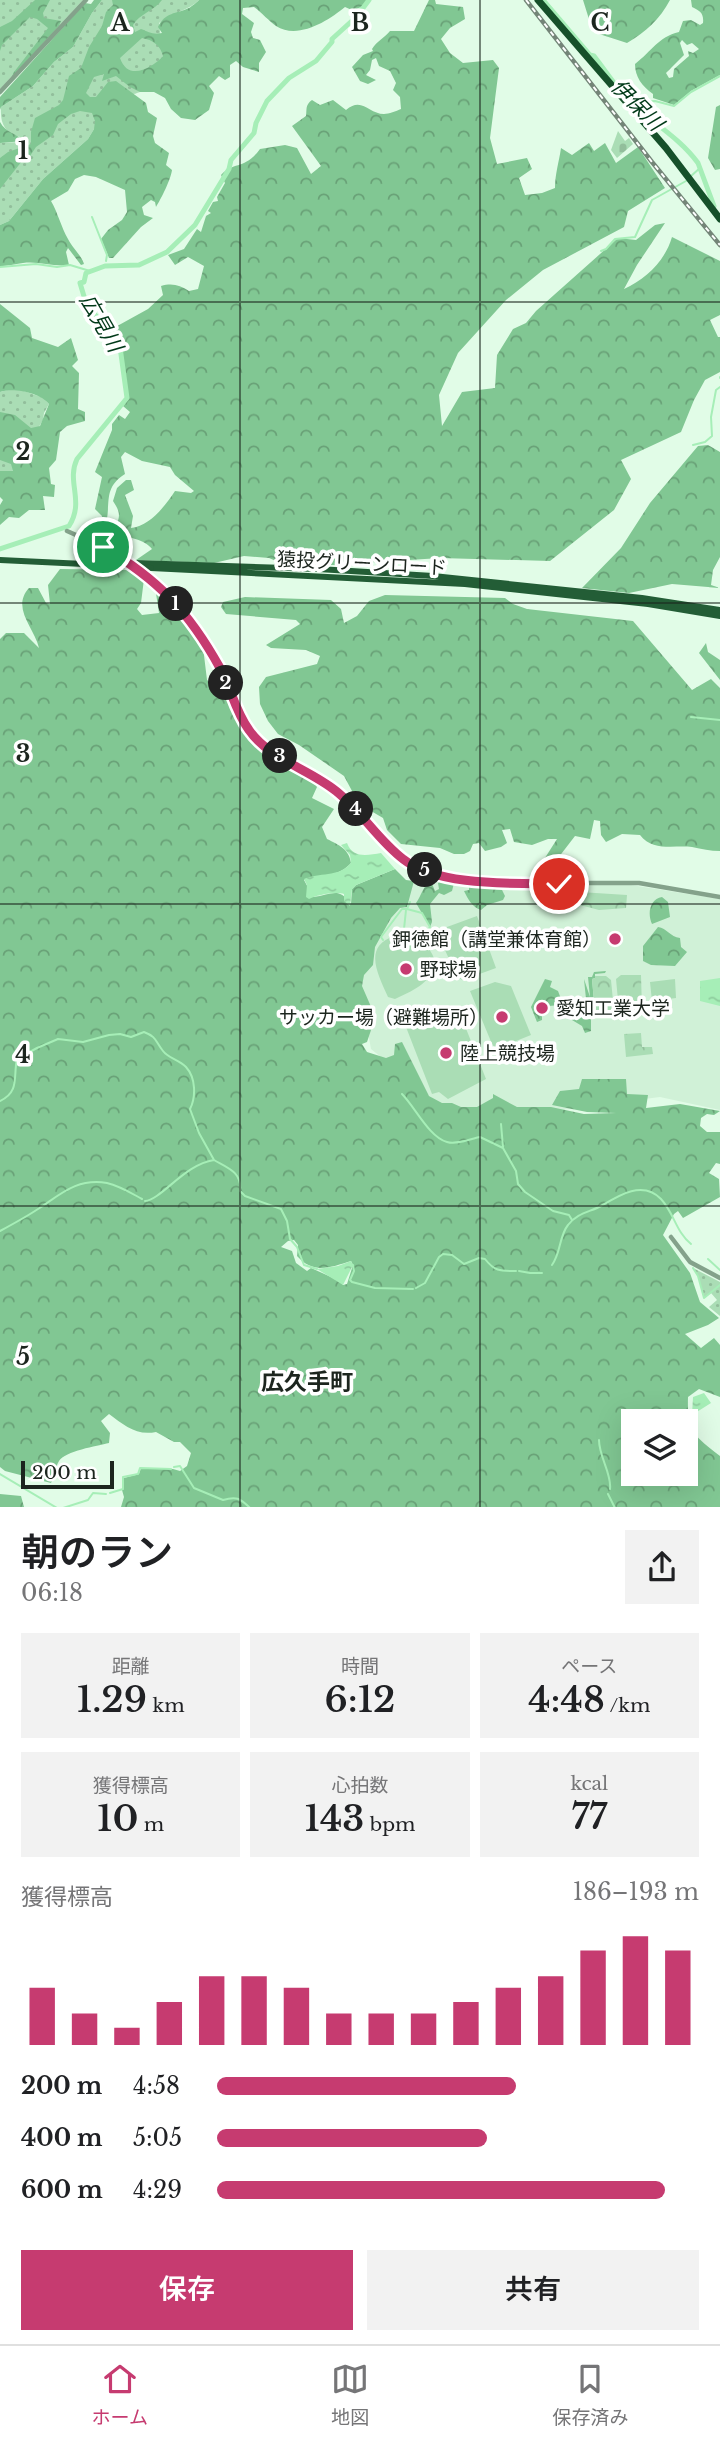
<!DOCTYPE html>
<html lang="ja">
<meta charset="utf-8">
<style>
:root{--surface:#fff;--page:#f2f2f2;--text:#202124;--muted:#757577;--line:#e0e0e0;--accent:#c63b70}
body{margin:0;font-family:"Libre Baskerville","Noto Sans JP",serif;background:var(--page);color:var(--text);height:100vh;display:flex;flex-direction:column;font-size:26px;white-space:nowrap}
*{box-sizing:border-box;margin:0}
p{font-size:23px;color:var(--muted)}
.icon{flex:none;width:38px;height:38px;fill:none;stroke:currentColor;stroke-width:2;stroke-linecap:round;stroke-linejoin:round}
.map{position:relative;height:1507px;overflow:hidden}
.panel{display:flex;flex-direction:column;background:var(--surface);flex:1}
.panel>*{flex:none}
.controls{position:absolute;left:621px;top:1409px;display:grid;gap:14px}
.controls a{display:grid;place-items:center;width:77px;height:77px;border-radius:0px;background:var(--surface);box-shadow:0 7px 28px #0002;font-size:35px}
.scale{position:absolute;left:21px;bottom:18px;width:93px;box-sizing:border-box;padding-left:7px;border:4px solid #1c251e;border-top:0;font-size:19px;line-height:24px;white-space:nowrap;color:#1c251e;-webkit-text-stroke:5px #fff;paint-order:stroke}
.pin{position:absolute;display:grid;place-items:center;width:60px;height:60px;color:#fff;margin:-30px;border:4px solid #fff;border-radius:50%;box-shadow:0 2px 7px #0007}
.km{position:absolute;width:35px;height:35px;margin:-18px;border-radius:50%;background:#222;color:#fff;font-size:19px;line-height:35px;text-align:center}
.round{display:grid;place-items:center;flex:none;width:74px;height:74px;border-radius:0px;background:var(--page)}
.headline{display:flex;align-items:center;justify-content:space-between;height:119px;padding:0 21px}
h1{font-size:38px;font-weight:600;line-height:52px}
.stats{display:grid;grid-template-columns:repeat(3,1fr);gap:10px;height:119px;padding:7px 21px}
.stats div{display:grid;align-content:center;border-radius:0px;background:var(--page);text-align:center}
.stats b{font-size:35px;font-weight:600}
.stats small{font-size:19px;font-weight:400}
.stats p{font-size:19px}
.chart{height:196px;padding:14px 21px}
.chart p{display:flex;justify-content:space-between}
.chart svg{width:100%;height:126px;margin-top:7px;stroke:var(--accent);stroke-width:6}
.action{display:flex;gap:14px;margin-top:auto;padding:14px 21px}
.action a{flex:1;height:80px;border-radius:0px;background:var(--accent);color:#fff;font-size:28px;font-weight:600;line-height:80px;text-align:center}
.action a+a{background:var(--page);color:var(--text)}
ul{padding:0 21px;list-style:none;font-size:23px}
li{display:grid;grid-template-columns:112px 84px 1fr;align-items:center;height:52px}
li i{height:18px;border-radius:9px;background:var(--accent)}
.tab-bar{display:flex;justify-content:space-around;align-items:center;height:98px;border-top:2px solid var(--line);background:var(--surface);font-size:19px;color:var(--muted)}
.tab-bar a{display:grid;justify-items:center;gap:4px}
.tab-bar .selected{color:var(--accent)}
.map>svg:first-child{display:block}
</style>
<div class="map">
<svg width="720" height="1508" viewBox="0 0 720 1508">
<defs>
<pattern id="grass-dots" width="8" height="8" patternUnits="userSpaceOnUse" patternTransform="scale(1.75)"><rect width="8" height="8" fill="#aaddb5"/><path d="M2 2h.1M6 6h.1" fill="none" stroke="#92be9b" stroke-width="1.8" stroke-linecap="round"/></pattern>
<pattern id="forest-crowns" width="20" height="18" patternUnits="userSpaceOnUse" patternTransform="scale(1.75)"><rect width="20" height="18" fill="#81c793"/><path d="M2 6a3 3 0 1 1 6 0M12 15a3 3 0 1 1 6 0" fill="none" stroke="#69a177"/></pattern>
<pattern id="cemetery-stones" width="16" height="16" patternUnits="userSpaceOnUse" patternTransform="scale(1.75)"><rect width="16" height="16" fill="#aaddb5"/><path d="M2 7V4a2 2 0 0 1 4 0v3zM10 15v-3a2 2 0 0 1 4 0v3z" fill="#92be9b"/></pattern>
<pattern id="park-crowns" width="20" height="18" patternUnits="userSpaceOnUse" patternTransform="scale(1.75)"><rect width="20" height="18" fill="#aaddb5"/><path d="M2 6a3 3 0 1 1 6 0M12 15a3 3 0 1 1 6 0" fill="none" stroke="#92be9b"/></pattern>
<pattern id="water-ripples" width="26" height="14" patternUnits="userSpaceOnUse" patternTransform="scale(1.75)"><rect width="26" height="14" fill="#a6eeb7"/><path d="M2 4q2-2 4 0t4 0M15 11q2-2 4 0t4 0" fill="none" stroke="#8ecc9d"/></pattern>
</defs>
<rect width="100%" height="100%" fill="#e1fce7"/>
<!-- built -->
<path fill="#d0f1d7" d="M416 872 478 885H631L720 899V1110L660 1097 544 1112 447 1110 371 1049 356 966Z"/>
<!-- grass -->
<path fill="url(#grass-dots)" d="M0 0H83L0 89Z
M102 0H199C188 11 172 12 159 23L163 56 154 66 140 72V92L134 94 94 129 88 139 43 179 9 221 0 225V143L20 142V137C4 133 0 123 1 107L33 86 54 62 73 47 92 13Z
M15 388 44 398 49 404 44 413 43 420 12 472 0 471V392Z
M693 1268 720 1282V1316L709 1307 717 1300 711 1293 704 1298 698 1276Z"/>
<!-- forest -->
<path fill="url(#forest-crowns)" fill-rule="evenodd" d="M35 0H50L43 13 44 18 61 21 59 26 11 78 14 72 48 28 37 19 30 17 2 45 0 51V27L12 21Z
M94 0H102L92 13 73 47 54 62 33 86 1 107 0 110V97L85 3 91 4Z
M112 0H162C154 11 139 14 133 25L135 32 141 29C149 32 153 35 162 33L158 27C165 12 176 14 189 8 191 7 197 2 199 0H367L363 6 354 11 345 7C328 21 298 40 276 26 269 21 262 13 254 7L243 8 242 14 254 23 251 32 253 38 260 40 266 52 259 63V72L243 67 236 61 230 65V77L225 80 219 76 209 86 214 93 209 110 195 120 181 118 171 109 165 98 154 92H140L130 87 116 76 102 81 104 74 94 77 86 93 90 97H96L108 82 116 81 146 103 148 112 157 118 153 136 155 143 169 153 166 165 172 170C171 179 161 199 156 207L155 202 151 200 142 207 144 215 153 218 141 227 113 258H109L101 239 108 230 122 220 127 212 125 190 96 177 84 175 75 179 68 191 51 201C58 213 61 227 68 239 73 249 80 253 84 264L81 265 68 248 66 252 69 265C53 267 39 261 23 263 14 264 8 266 0 266V225L9 221 43 179 88 139 94 129 95 121 92 113 80 111 71 114 58 124 53 135 36 147 28 159 22 161 0 189V158L8 152 31 144V132L35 118 59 105 63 100 69 76 81 68 89 47 102 26 106 12 113 5ZM142 38C153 40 160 45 163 56 152 68 128 82 120 58Z
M429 0H435L436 4 463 7 465 19 450 28 441 39 450 53 463 63 493 60 499 68 490 138 497 164 527 158 532 169 519 178 525 195 542 193 555 188C555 174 559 162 561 148L572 155 589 143 594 151 605 143 616 163 638 147 665 188 628 211 624 227 543 270 506 300 458 353 439 395 442 426 462 392 495 388 497 355 513 329 526 323 536 311 618 238 636 240 655 225 665 223 637 265 624 289C646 279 665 261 672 237L720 261V315L710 320 718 337H720V372L705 380 694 400 681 432 621 460 631 479 614 510 550 561 440 558 333 565 283 564 269 558 244 556 214 563 136 560 152 549C145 539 127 538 115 532 118 517 123 516 113 501L117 488 126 480H131L134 490 125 495 133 516 131 528C150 526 165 506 175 491L191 493 194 491 175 475 170 467 142 461 125 452 121 457 125 474C103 488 111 502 106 524L101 523 102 516 95 509 102 477 95 472 112 430V424L119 415 125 419 130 412 123 406 128 399V393L121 347 110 330 148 309 163 295 161 286C172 283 180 285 189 291L198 289 204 266 188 257 175 265 168 255 184 249 197 229 201 232 206 216 211 213 208 211 213 202 218 201 217 197 225 183 221 175C234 161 245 170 260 149L285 145 297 148 311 174 321 166 292 126 306 116C307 109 305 105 312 100L320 105 333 100 346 110C362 96 369 114 384 114 389 114 396 111 401 109L400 97 393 90 396 83 390 71 379 66 376 58 372 60 370 70 366 75 376 80 368 84 360 81 352 67 363 55 373 51 372 49C377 41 384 38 390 31H414Z
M583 0H670C660 19 646 32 627 43L593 32Z
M691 0H720V75L691 91 674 105 653 98V94C642 86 635 77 635 64 652 51 658 37 679 32L683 21 691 20 700 25 703 23C704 13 700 11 692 7ZM682 40 687 45 692 43 699 49 693 53 688 51 689 56 674 69 673 77 669 78 666 73 684 55 680 43Z
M720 105V169L715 170 708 158 716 107Z
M0 122C6 133 16 133 24 141L0 143Z
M0 304 30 328 32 338 58 347 71 338 78 360 72 366 79 373 78 409 85 412V421L67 426 60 432 56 460 49 468 51 484 55 485 54 497 43 496 45 510H29L19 518 9 517 0 525V505L3 500 0 497V471H13L11 464 0 460V412L15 415 31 428 40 426 49 404C41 393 13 387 0 392Z
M708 445 720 452V557L713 570 711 585 720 588 672 584 629 593 582 588 621 548 650 503 698 446Z
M60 569 134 570 144 579 141 603 137 609 142 615 159 613 155 587 180 614 203 647 207 680 210 682 219 678C229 700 241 735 262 749 280 762 305 768 317 787L312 798 334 809 322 827 327 839C339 845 349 849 351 863 340 876 320 877 304 880L313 897C332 895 338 886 351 904L352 889 356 885 395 869 406 880 414 881 407 907 400 908 391 918 375 947 373 965 364 975 362 986 372 1009 369 1010 371 1030 367 1042 362 1044 367 1052 386 1058 394 1055 395 1044 402 1042 429 1096 442 1103H452L461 1107H477L493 1098V1094L517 1107H551L584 1114 616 1113 587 1112 552 1105 560 1091 579 1089 582 1079H626L627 1094 648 1095 646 1108 680 1104 720 1111 714 1115 707 1114 701 1118 700 1126 707 1132H720V1164L716 1163 709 1173 719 1179 720 1197 683 1218 678 1211 674 1214 663 1235 690 1273 700 1302 719 1318 708 1325 685 1334 701 1348 714 1338 720 1345V1397L699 1389 688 1397C687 1432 693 1435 720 1456V1507H121L124 1497 122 1490 124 1489V1478L139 1474 141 1468 173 1469 180 1471 187 1466 191 1453 180 1442H174L156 1432C136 1436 124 1425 109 1414L101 1421 110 1433 109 1443C97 1446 65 1451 59 1461 55 1467 55 1476 51 1483L5 1471 0 1467V639L6 633H24L39 648C34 627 11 608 29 588H38L46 603 50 604 48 585ZM294 1240 298 1245 297 1256C314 1275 331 1267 351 1261L353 1265 347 1284 343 1285 340 1281 311 1268 307 1271 296 1263 292 1251 281 1247 288 1241ZM634 1421H686V1474H634Z
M385 595 505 598 513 604 527 609 633 621 692 690 711 679 720 688V851C710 851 702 849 692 847 674 845 653 852 640 835L622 834 606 842 601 835 600 821 594 820 590 839 575 836 555 862 543 861 557 839H548L532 845 514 842 510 829 502 830 507 843 501 847 485 851 479 843 473 844 470 851 464 854H454L440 848 401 844 387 830 383 818 359 804 344 776 299 745 278 734 268 721 260 704 259 687 266 677 317 664 320 656 306 650 271 648 266 645 300 624 296 620 226 614 221 607 223 602 245 597 331 600 341 609 344 623 357 616 369 601Z
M706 643 708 652 720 660V680L699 653Z
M442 879 454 883 452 891 444 895 439 893 430 904 432 922 430 927 416 903C422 895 422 887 431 881L435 891 439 889 438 883Z
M469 885 496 887 502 890 505 896 503 900 487 905 481 910C472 907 468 899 464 891L469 890Z
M565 886H583V889L580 892 578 904 567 910 563 889Z
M662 897 668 902 670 917 652 924C647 913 650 899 662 897Z
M658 927C667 928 670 937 680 938L681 947 687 952 675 966 651 965 643 961V946Z
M606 971 605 973 595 974V978L592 979 595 1013 591 1017V1031L585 1033 582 1026 572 1020 571 1004 549 1006 542 1010V1020L537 1022 531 1007 545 979 552 981 550 987 558 991 561 999C570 1000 578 1005 586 999L584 979 590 997 588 977H592L594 972Z
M0 1494 21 1496 24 1507H0Z"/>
<!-- cemetery -->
<path fill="url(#cemetery-stones)" d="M618 131 625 141 629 138 633 144 617 158 611 150Z"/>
<!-- park -->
<path fill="url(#park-crowns)" d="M580 892 627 895 626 908 599 910 580 905Z
M621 975H641L642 1009 619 1011 616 979Z
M595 976H606L611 980 614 1011 595 1013 592 979 595 978Z
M641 1033 642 1047H652L653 1054 626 1057 624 1034Z"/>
<!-- pitch -->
<path fill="#aaddb5" d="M477 916 496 968 463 980 458 978 436 931Z
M395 936C415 936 432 944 436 965 429 984 412 991 395 999L388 997C378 974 362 946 395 936Z
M675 979 676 998 652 1001 650 982Z
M495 982 511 986 531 1035 496 1049 492 1044 470 991Z
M441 1010 457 1016 463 1021 486 1079 448 1099 439 1092 432 1094 406 1027 426 1013Z"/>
<!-- water -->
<path fill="url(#water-ripples)" d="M347 843C353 859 368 855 381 853L395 869 356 885 352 889 350 906 344 901V894C336 891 316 895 309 899L306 897 307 885 304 879C319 872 338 878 351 863L350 855 341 845Z
M720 978V1006L700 1001V981Z
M351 1261 353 1265 343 1285 317 1269 338 1266Z
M704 1393 711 1403 692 1415 693 1397Z"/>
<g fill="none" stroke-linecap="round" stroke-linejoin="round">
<!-- stream -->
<path stroke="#a6eeb7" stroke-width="2" d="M639 102 655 101 674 106 691 92 720 76
M634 104 635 102
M691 176 700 168
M92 217 107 255 106 261
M601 251 606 249 615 239 635 237 652 200 686 181
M0 267 36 264 57 267 70 265 90 271
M720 378V377
M693 445 705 442 712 436 711 417 716 390 720 387
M691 717 720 720
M410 902 407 909 422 913 430 927 423 936
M404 929 406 910
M383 940 381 937 402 909H407
M402 1094C415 1107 429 1137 447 1142 457 1145 470 1139 480 1137L503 1148 516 1171 518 1184 525 1192 553 1211 569 1215 572 1220
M0 1101C20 1092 13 1076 17 1059L37 1048 58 1039 83 1042 109 1035 120 1034 131 1037 144 1032C157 1037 155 1041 163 1051 168 1058 179 1060 186 1067 196 1078 196 1097 190 1109L199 1133 214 1160
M501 1124 503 1147
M145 1201C161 1200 185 1164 214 1160 228 1168 242 1172 240 1191L245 1196 281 1209 287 1221 290 1239 297 1247 304 1265 317 1269
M0 1231C13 1224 26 1217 38 1209 61 1194 77 1178 107 1183 120 1186 131 1193 142 1199
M708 1259 720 1270
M353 1265 354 1271 350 1280 352 1282 375 1288 413 1289
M552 1265C561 1253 559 1236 568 1225 577 1213 590 1212 601 1206 619 1195 643 1180 661 1199 674 1213 676 1232 691 1244
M693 1268 698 1276 704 1298 720 1285
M519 1271 530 1273H542
M416 1288 425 1283 439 1257 443 1254 452 1255 464 1264 479 1258 485 1259C495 1272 501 1271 516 1271
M599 1440C599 1457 612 1474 610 1489
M174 1467 180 1466 194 1488 223 1500C236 1496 240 1498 250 1508
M0 1474 57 1508
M110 1493 123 1489V1477L138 1474 140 1468 171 1469
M608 1494 615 1508
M63 1508 88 1500 93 1493 106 1494"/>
<!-- river -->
<path stroke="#a6eeb7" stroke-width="5" d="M543 0 590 55 594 56C605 70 616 87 628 100 651 122 679 137 698 163L714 206
M0 549 69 526C85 501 66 482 77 459L127 398 120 347 86 303 80 283 84 282 86 273 105 266 139 265 167 252 195 225 229 169 231 160 254 133 256 123 267 101 289 78 316 61 332 42V39L354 19 355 13 363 8 369 0"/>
<!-- tertiary -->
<path stroke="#84a28b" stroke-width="4.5" d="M0 92 86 0
M67 531 103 547 128 562
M135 567C170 591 205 635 222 673 231 693 236 712 249 730 270 759 309 769 336 791 354 805 369 823 385 840 392 848 399 857 408 862 432 876 462 881 490 883H639L720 897
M671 1237 690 1262 720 1278"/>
<!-- primary -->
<path stroke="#235d36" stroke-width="6" d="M0 560 126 566
M136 563 318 569 433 576 642 598 720 610
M151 568 465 584 648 604 720 616"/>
<!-- trunk -->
<path stroke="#16502a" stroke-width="7" d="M538 0 666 148 720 219"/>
<!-- rail casing -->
<g stroke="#748578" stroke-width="4.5">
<path id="rail" d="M526 0 652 162 720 245"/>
</g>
<!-- rail -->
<use href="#rail" stroke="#fff" stroke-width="2" stroke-dasharray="5" stroke-linecap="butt"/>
<!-- primary-bridge -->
<path stroke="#235d36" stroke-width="6" d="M115 562 136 563
M126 566 151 568"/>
</g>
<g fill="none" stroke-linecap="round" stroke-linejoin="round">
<!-- route casing -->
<g stroke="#fff" stroke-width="14">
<path id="route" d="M103 547C158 579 189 612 220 668 231 688 235 711 249 730 269 759 309 769 336 791 361 811 378 840 403 859 438 887 515 883 559 884"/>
</g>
<!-- route -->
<use href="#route" stroke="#c63b70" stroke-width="9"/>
</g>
<!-- grid -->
<path fill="none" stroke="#1c251e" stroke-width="2" stroke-opacity="0.55" d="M240 0V1508M480 0V1508M0 302H720M0 603H720M0 904H720M0 1206H720"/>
<!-- markers -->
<g fill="#c63b70" stroke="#fff" stroke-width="2.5">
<circle cx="615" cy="939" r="7"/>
<circle cx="406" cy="969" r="7"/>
<circle cx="542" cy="1008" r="7"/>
<circle cx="502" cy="1017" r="7"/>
<circle cx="446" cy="1053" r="7"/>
</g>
<g text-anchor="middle" stroke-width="7" stroke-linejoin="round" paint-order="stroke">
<!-- street labels -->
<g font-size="19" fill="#1c251e" stroke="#fff">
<text transform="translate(362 563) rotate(3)" y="7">猿投グリーンロード</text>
</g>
<!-- poi labels -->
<g font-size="19" fill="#1c251e" stroke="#fff" text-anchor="start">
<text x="601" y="946" text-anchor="end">鉀徳館（講堂兼体育館）</text>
<text x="420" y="976">野球場</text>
<text x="556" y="1015">愛知工業大学</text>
<text x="488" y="1024" text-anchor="end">サッカー場（避難場所）</text>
<text x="460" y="1060">陸上競技場</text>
</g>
<!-- water labels -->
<g font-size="21" font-style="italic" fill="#003918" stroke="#fff">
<text transform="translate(637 105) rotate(45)" y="7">伊保川</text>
<text transform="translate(101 323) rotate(60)" y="7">広見川</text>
</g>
<!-- quarter labels -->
<g font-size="23" font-weight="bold" fill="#1c251e" stroke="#fff">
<text x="307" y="1390">広久手町</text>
</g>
</g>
<g font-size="23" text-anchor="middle" font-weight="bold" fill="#1c251e" stroke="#fff" stroke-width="7" stroke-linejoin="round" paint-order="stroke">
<text x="120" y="31">A</text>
<text x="360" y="31">B</text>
<text x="600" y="31">C</text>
<text x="23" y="159">1</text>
<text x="23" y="460">2</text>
<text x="23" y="762">3</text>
<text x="23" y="1063">4</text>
<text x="23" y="1365">5</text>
</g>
</svg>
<div class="controls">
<a><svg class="icon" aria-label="layers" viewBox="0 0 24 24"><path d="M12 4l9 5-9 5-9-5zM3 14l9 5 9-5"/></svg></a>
</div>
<div class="scale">200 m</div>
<div class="pin" style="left:103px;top:547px;background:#1e9e55"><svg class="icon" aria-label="arrive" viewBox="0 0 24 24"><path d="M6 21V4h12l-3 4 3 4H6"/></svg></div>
<div class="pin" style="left:559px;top:884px;background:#d93025"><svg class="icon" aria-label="check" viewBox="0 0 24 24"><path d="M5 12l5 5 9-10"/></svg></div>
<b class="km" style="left:176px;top:604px">1</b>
<b class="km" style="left:226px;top:683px">2</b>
<b class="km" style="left:280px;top:756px">3</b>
<b class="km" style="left:356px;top:809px">4</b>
<b class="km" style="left:425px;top:870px">5</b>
</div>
<section class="panel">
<div class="headline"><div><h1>朝のラン</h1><p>06:18</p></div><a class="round"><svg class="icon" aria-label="share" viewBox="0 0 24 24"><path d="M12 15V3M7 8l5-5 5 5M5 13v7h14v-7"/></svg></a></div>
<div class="stats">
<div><p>距離</p><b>1.29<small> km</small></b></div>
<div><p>時間</p><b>6:12</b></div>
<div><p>ペース</p><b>4:48<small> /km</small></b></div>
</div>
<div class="stats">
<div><p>獲得標高</p><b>10<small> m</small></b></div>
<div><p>心拍数</p><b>143<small> bpm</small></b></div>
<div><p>kcal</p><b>77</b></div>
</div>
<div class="chart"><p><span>獲得標高</span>186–193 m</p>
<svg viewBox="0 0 160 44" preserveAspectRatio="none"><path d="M5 44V24M15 44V33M25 44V38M35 44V29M45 44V20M55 44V20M65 44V24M75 44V33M85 44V33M95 44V33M105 44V29M115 44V24M125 44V20M135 44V11M145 44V6M155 44V11"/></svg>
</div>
<ul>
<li><b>200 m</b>4:58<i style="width:62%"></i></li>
<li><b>400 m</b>5:05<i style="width:56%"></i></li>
<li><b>600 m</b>4:29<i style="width:93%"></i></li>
</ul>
<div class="action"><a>保存</a><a>共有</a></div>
</section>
<nav class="tab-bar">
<a class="selected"><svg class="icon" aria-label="home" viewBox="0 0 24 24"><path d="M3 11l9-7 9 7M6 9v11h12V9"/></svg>ホーム</a>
<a><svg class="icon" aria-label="map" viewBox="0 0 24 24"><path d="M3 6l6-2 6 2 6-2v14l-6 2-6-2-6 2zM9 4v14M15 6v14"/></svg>地図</a>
<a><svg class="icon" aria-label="saved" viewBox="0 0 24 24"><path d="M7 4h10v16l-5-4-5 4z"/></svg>保存済み</a>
</nav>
